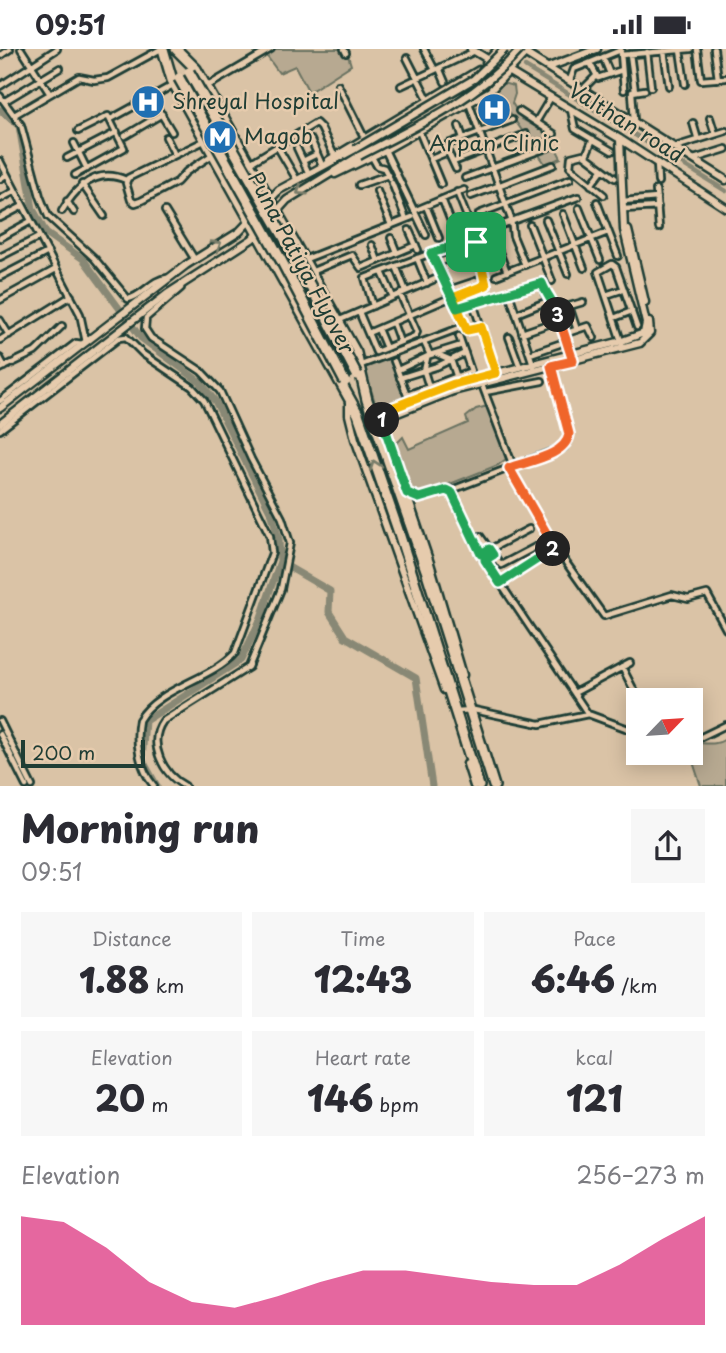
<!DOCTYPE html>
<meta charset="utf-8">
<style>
:root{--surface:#fff;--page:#f7f7f7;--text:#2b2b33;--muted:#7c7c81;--accent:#db2777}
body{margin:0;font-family:"Playpen Sans",sans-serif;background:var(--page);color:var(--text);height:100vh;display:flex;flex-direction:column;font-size:26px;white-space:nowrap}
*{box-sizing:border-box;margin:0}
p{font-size:23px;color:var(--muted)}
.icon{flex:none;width:38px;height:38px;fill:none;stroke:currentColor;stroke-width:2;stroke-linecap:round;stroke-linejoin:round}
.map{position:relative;height:737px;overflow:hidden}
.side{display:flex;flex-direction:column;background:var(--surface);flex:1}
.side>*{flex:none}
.needle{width:46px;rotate:65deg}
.controls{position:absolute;left:626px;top:639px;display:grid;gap:14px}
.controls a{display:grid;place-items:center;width:77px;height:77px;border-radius:0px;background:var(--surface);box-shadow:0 4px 18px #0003;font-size:35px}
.scale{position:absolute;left:21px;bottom:18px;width:124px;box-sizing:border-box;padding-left:7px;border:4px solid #1f3d34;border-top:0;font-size:19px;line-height:24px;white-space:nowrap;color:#1f3d34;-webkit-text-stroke:5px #e6cbad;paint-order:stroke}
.pin{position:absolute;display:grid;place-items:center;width:60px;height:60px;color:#fff;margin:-30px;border-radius:14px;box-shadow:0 4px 10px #0006}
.km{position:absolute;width:35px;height:35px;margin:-18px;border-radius:50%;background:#222;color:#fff;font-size:19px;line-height:35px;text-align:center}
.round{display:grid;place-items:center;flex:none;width:74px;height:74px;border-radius:0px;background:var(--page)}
.headline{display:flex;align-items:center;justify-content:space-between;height:119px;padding:0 21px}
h1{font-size:38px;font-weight:800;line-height:52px}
.metrics{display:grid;grid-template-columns:repeat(3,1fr);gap:10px;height:119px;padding:7px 21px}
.metrics div{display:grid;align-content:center;border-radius:0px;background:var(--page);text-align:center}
.metrics b{font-size:35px;font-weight:800}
.metrics small{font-size:19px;font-weight:400}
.metrics p{font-size:19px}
.chart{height:196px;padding:14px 21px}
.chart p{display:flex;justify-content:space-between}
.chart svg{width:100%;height:126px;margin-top:7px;fill:var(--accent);opacity:.7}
.status{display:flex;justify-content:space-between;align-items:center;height:49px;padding:0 35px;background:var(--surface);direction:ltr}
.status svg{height:19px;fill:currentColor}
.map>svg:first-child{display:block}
</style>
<div class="status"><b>09:51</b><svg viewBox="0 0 49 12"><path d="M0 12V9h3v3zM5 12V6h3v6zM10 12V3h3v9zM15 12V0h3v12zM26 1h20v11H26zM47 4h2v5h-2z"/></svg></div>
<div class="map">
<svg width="726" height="737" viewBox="0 0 726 737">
<rect width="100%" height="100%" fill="#dac3a6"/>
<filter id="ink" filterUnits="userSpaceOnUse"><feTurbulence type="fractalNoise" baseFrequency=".0143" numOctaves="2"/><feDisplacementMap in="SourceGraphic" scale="14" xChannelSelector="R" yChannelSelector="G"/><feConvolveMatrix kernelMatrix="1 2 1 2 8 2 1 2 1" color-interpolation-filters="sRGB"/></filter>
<g filter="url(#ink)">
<!-- green -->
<path fill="#b7a991" stroke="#6b7362" stroke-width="2" d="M276 0H346L351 16 309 43 295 17 279 24 266 6Z
M502 34 514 37 515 45 512 54 522 70 550 86 541 93 555 97 561 109 546 116 500 50 475 59 472 54 494 43Z
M397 296 403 303 392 309 408 355 461 335 463 343 387 371 377 360 364 318 380 312 378 304Z
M488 357 506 410 498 416 422 446C403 442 399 414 394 397L403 388 409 400 468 374 466 368 476 360Z
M726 690V737H701L690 704 691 696C704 691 711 699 726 690Z"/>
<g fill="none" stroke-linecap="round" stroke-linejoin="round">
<!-- canal -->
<path stroke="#888874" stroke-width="4.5" d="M525 18 726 142"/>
<!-- river -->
<path stroke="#888874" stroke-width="7" d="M0 61 19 77 33 160 46 184 83 210 141 289 200 333 215 352 272 466 279 490 280 512 260 571 241 611 145 672 142 710 157 737
M280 513 330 542 329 563 345 588 416 629 432 737"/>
<!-- street casing -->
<g stroke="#1f3d34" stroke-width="10">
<path id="street" d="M21 0 50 45
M344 0 346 4
M424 0 435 21
M697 0 701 31 726 29
M714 0 718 30
M680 1 685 35
M664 2 669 37
M647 3 651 38
M621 4 624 41
M630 5 635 42
M621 6 691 0
M0 7 10 0
M603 8 610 25
M407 9 429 52
M590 14 598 29 622 21
M439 19 445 33
M570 31 574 20 621 1
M338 36 364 88
M0 37 57 0
M401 37 475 2
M206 38 271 0
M583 40 596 27
M490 42 501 56
M0 47 21 76 40 147 48 167 94 209 128 250C143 247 152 230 167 229
M151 48 172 83
M5 52 60 19
M469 54 511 170 513 187 525 216
M571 61 575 80 612 102
M519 62 554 85
M16 65 79 28 94 31 108 29 161 0
M710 69 715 85
M111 70 173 36
M634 72 632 43 645 41
M536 73 551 48
M693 74 698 91
M459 77 463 89
M419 82 441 135
M125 87 162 65
M166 88 175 106
M311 91 322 116
M204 92 128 129 126 134 131 151 135 154 141 152 177 133 186 123 212 106
M74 94 87 120
M448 95 512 71
M277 97 297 131
M675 98 726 82
M297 99 309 125
M385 101 426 186
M586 106 593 90
M372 108 377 117 384 119 390 130
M67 109 117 83
M431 110 448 103 456 120
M694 110 726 100
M0 112 80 265 86 293
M303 112 317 105
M456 112 526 85
M250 114 316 74 321 79 334 106
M657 114 658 133
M75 126 124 99 108 67 78 82
M465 129 549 98
M0 130 6 126
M392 134 406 170
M82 135 104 167
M359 136 388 126
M591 136 603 120
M656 141 659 179
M377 142 391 176
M457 143 471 178
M604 146 570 118 571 108 583 105 615 129
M471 147 553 116
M0 150 15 142
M442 150 455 183
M67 152 74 163
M623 152 657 149
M597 153 618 207
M426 157 439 189
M579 159 600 211
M624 160 658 158
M416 161 464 141
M62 162C76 138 97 118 126 131
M165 162 195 211
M479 165 570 130
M563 165 584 219
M0 169 23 157
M546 171 568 225
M530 176 552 232
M409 181 418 201
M485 182 578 148
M0 189 31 172
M391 189 397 204
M494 190 507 223
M372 196 378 212
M431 204 466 279 470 281 481 278
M0 208 39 188
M417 209 427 234
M306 210 412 168
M436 214 478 201
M396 217 406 242
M313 222 352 206 361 219 416 196
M382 223 393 248
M496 227 608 183
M0 228 48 203
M181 239 146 269 145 280 151 289 201 322 220 342 251 410 282 469 290 494 281 540 249 618 163 672C147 694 163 726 185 737
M449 241 485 229
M509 244 535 321
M606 246 624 240
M548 249 554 253 572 308
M0 251 56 220
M473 254 496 324
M373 257 365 229 431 204 475 192 486 235 453 249
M569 257 577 281
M457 259 542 234 548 252 516 265
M556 261 583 253
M359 263 376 303 415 287 417 283 400 245
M614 269 632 262
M0 271 9 286
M340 271 442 227
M393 274 400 293
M378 280 386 299
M368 284 452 248
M522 284 551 274
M564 285 588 277 594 289
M509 288 520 318
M0 291 71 247
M424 293 430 306
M622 295 598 223 612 215 616 218 637 278
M437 305 451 311 457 329
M530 305 559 295
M0 309 5 318
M427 309 424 322 429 338
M394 312 407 346 471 322 459 287
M361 316 465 277
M0 320 35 303 62 277
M398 321 430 306 462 296
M479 328 513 417
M400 329 438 317 465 304
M485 343 542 332
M0 352 76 294 83 295
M0 381 119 289 126 288 143 305 192 338 204 351 270 487 272 504 235 604C210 631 158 639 139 671 135 693 139 719 154 737
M509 419 550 491 604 567 672 546 688 550 707 545 726 580
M449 442 564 398 569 385 551 317
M408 444 419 449 446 441 452 444 480 504 588 665
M480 487 501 516 541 495
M481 505 529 480
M500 534 555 499
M622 618 639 651
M574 644 630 614
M639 652V659
M456 662 474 661 540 675 588 665 639 684
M0 672 32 737
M0 685 26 737
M691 693 726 676"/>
</g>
<!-- secondary casing -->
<g stroke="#1f3d34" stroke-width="11">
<path id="secondary" d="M471 0 620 90 726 159
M523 3 726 131
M486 14 498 0
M549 18 597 0
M329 111 479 21
M335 125 385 101 490 42 529 0
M628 181 645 253
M349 351V366L355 390 444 641
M0 359 186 216 239 183 279 141 355 100
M373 367 454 335 622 292 644 284 646 274 624 181 620 90
M381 369 430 514 463 626
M375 373 453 342 640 294 650 284 649 273
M0 375 167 245 252 190 287 151 359 107
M467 715 474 737"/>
</g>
<!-- highway casing -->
<g stroke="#1f3d34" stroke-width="14">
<path id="highway" d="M163 0 172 31 358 365 398 481 479 737
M176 0 196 20 356 304 367 351 426 521 494 737"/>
</g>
<!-- street -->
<use href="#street" stroke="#e6cbad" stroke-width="4.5"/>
<!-- secondary -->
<use href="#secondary" stroke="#e6cbad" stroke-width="6"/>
<!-- highway -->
<use href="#highway" stroke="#e6cbad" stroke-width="9"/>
<!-- secondary-bridge casing -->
<g stroke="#1f3d34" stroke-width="11" stroke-linecap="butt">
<path id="secondary-bridge" d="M355 100 474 30 505 0
M359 107C419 76 475 51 521 0"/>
</g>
<!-- highway-bridge casing -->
<g stroke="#1f3d34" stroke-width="14" stroke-linecap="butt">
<path id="highway-bridge" d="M189 23 293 204 357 326
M179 29 281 211 345 333"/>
</g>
<!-- secondary-bridge -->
<use href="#secondary-bridge" stroke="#e6cbad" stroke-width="6"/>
<!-- highway-bridge -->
<use href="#highway-bridge" stroke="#e6cbad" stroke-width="9"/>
</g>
<!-- one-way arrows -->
<defs><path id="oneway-chevron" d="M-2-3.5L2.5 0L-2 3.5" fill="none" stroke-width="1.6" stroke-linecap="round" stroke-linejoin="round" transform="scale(1.75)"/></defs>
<g stroke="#797d6a">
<use href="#oneway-chevron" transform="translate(301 142) rotate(146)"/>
<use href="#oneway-chevron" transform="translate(217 196) rotate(-33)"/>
<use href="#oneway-chevron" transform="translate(375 416) rotate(-109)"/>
</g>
</g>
<g fill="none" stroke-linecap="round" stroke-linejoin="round" filter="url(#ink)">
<!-- split-1 casing -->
<g stroke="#fff" stroke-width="14">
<path id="split-1" d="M382 371 379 364 454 335 496 324 481 278 467 281 453 249 486 236 476 193"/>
</g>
<!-- split-2 casing -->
<g stroke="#fff" stroke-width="14">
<path id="split-2" d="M382 371 407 444 419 449 446 441 452 444 481 505 489 500 493 506 485 511 500 534 553 500"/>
</g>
<!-- split-3 casing -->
<g stroke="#fff" stroke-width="14">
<path id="split-3" d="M553 500 555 499 509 419C527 412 566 407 569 385L551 317 573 312 558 266"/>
</g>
<!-- split-4 casing -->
<g stroke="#fff" stroke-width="14">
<path id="split-4" d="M476 193 473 191 431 204 457 259 542 234C547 247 554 253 558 266"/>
</g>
<!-- split-1 -->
<use href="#split-1" stroke="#f5b400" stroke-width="9"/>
<!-- split-2 -->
<use href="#split-2" stroke="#22a559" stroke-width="9"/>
<!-- split-3 -->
<use href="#split-3" stroke="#f0652b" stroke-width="9"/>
<!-- split-4 -->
<use href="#split-4" stroke="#22a559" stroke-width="9"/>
</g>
<!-- icons -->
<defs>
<g id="hospital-disc" transform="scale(1.75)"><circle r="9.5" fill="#1f6fb2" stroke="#e6cbad"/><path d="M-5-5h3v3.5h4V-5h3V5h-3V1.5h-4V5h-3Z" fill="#fff"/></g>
<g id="metro-disc" transform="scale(1.75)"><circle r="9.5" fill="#1f6fb2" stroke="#e6cbad"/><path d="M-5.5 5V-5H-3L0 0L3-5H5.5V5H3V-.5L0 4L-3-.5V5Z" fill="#fff"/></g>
</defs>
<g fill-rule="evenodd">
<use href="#hospital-disc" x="148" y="53"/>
<use href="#hospital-disc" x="494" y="61"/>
<use href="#metro-disc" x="220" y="88"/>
</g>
<g text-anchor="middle" stroke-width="5" stroke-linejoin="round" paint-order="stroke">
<!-- poi labels -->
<g font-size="21" fill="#1f3d34" stroke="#e6cbad" text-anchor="start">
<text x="172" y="60">Shreyal Hospital</text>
<text x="244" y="95">Magob</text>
<text x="494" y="102" text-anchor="middle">Arpan Clinic</text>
</g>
<!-- street labels -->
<g font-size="21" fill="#1f3d34" stroke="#e6cbad">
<text transform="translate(626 74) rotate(32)" y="7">Valthan road</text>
<text transform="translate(301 214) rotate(62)" y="7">Puna Patiya Flyover</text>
</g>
</g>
</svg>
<div class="controls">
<a><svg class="needle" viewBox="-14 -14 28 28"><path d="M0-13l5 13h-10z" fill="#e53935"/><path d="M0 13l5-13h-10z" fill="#7c7c81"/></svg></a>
</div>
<div class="scale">200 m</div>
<div class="pin" style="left:476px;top:193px;background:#1e9e55"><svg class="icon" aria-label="arrive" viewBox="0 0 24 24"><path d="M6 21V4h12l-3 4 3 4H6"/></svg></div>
<b class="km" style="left:382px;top:371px">1</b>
<b class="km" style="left:553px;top:500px">2</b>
<b class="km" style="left:558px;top:266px">3</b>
</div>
<section class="side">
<div class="headline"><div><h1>Morning run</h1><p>09:51</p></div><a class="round"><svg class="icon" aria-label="share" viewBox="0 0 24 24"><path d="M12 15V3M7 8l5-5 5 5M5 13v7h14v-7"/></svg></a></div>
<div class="metrics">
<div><p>Distance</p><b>1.88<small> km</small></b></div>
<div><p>Time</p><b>12:43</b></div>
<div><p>Pace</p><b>6:46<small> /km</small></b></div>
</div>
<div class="metrics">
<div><p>Elevation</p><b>20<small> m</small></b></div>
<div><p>Heart rate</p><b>146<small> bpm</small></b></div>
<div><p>kcal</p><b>121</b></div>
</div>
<div class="chart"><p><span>Elevation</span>256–273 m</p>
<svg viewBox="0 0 160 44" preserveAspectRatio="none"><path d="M0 44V6L10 8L20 17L30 29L40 36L50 38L60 34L70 29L80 25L90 25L100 27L110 29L120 30L130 30L140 23L150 14L160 6V44z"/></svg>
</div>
</section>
